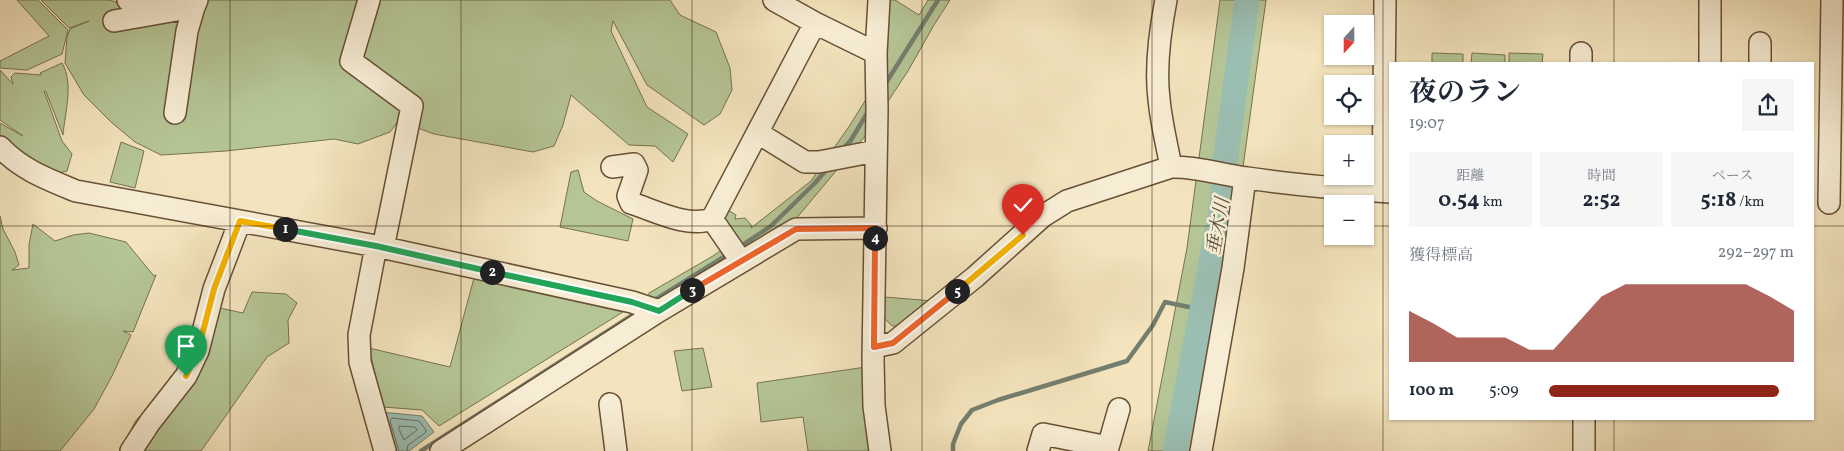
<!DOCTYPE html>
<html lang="ja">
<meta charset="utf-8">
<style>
:root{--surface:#fff;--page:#f6f6f7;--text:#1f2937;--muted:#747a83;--accent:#8f2418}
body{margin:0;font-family:Vollkorn,"Noto Serif JP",serif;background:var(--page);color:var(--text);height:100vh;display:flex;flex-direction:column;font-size:19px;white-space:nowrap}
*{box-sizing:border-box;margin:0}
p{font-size:16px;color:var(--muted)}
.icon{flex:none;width:28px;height:28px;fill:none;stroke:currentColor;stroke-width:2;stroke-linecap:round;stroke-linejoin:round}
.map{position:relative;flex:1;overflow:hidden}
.side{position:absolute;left:1389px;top:62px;width:425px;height:358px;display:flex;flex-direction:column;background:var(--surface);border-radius:0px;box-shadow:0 1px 4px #0004}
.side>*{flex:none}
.needle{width:32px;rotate:201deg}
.buttons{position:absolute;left:1324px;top:15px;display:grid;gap:10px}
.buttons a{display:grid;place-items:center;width:50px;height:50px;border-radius:0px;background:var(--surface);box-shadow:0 1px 4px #0004;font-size:25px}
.pin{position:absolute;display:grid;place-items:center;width:42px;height:42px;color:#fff;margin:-51px -21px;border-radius:50% 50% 50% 0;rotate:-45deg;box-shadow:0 0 5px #0007}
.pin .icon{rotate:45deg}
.km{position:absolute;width:25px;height:25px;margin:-12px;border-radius:50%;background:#222;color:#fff;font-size:14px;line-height:25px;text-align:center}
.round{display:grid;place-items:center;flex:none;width:52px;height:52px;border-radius:0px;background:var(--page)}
.head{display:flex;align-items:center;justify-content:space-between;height:85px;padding:0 20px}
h1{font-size:28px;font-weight:700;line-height:38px}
.stats{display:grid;grid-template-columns:repeat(3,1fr);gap:8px;height:85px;padding:5px 20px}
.stats div{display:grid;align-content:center;border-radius:0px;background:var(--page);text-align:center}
.stats b{font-size:21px;font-weight:700}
.stats small{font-size:14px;font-weight:400}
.stats p{font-size:14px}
.chart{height:140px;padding:10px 20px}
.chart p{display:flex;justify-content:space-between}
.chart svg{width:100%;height:90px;margin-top:5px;fill:var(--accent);opacity:.7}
ul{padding:0 20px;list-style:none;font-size:16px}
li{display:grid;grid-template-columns:80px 60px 1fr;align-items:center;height:38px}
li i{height:12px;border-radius:6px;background:var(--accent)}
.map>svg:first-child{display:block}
</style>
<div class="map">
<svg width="1844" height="451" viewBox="0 0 1844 451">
<rect width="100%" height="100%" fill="#f3e4bd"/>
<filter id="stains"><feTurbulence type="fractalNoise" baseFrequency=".004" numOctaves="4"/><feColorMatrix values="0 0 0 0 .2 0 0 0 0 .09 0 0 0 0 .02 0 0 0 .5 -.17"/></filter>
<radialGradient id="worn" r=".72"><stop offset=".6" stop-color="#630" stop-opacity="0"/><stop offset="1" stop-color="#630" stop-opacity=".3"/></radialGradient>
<!-- green -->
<path fill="#b5c595" stroke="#77714f" d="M17 0H38L68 30 62 54 27 70 0 68V61L49 36Z
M41 0H110L127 6 186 0H363L343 64 401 108 399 120 390 132 358 144 334 139 226 151 161 155 135 142 111 122 84 95 65 63 67 37 70 29 89 21 69 28Z
M373 0H670L680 15 716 32 730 68 732 90 720 114 704 125 647 85 613 21 611 31 647 107 688 134 673 162 655 146 629 145 571 95 563 125 554 146 533 152 434 134 412 126 418 101 355 62Z
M888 0H895L919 15 928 0H950L934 25 908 71 866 135 795 220 662 302 648 301 649 293 713 256 738 238H732L719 221 728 210 736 215 735 219 745 218 752 226 751 228 811 181 850 125 886 67Z
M1220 0H1266L1235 225 1197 451H1148L1187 248Z
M1432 53 1463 54V64H1432Z
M1472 53 1505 55V64H1471Z
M1509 53 1543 54 1542 64H1509Z
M62 63C74 84 65 112 63 135L46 92 44 91 62 141 72 154 67 171 49 175 0 143V123L23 136 0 120V70L13 84 11 77 15 73 41 75 40 73Z
M121 142 144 151 135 188 110 182Z
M578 170 584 192 597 201 633 219 628 241 560 227 571 172Z
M0 216 3 229 15 252 19 265 12 270 29 268V245L33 224 55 241 73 235 89 233 126 242 154 276 156 275 133 332 123 331 131 335 112 376 94 409 60 451H0Z
M474 278 623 312 439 426 422 410 383 407 369 348 450 367Z
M252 292 286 294 297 303 288 320 289 343 267 357 201 451H121L124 449C136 419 132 415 165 406L211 306 243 313Z
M885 297 933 301 904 326H892L883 317Z
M703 348 712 387 682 391 674 351Z
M866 367 871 451H808L803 417 761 422 757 383Z"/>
<!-- water -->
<path fill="#9bbeb2" stroke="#747e6e" d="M381 412 422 416 434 432 409 451H395Z"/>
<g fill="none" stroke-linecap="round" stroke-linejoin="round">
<!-- shore -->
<path stroke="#6a6e5e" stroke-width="1" d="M400 426 415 427 417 430 404 440 399 429Z
M399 451 390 421 392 418 419 421 426 430 425 433 408 445 407 451"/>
<!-- stream -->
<path stroke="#747e6e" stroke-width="4.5" d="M884 86 938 0
M843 149 851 140 869 110
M738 248 771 226 815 183 827 169
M653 301 730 253
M421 451 639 311
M953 451V444L961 424 972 410 998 400 1127 361 1153 325 1165 302 1203 310"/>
<!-- river -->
<path stroke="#9bbeb2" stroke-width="25" d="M1175 451 1222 205 1225 162 1247 0"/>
<!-- minor casing -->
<g stroke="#684f36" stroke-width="24">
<path id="minor" d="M128 0 139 4 163 0
M369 0 351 61 412 106 383 248
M774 0 815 23 876 53
M879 0 876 53 877 110 873 359 874 406 880 451
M1166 0C1160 31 1155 67 1159 99 1161 122 1167 145 1171 167
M1710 0V64
M114 21 194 7 197 0
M1581 64V53
M1760 64V43
M175 113 187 31 194 7
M758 133 805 162H819L876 151
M0 147C22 170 47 179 76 191L376 246 632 302 659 311
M612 167 634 164 637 170 628 196 631 203C656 211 687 228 712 219
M1383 191 1385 0
M1829 203 1832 0
M376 246 359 335 360 362 385 451
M741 261 712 219 815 23
M874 347 893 343 975 277 1043 216 1067 201 1171 167C1196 166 1222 175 1247 178 1295 185 1342 189 1390 192
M610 404 616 451
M131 451 150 422 186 376 198 351 214 289 240 221
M441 451 659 311 796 229 876 228
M1038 451 1043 434 1108 447
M1107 451 1119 409
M1201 451 1233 268 1245 178
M1584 451V419"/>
</g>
<!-- minor -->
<use href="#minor" stroke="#f7edd4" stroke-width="21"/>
</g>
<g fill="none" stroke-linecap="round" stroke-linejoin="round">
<!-- split-1 casing -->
<g stroke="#fff" stroke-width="10">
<path id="split-1" d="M186 376 198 351 214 289 240 221 285 229"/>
</g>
<!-- split-2 casing -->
<g stroke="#fff" stroke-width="10">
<path id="split-2" d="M285 229 376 246 492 272"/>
</g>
<!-- split-3 casing -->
<g stroke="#fff" stroke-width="10">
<path id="split-3" d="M492 272 632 302 659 311 692 290"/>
</g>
<!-- split-4 casing -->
<g stroke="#fff" stroke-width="10">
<path id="split-4" d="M692 290 796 229 876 228 875 238"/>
</g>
<!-- split-5 casing -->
<g stroke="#fff" stroke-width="10">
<path id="split-5" d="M875 238 874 347 893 343 957 291"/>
</g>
<!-- split-6 casing -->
<g stroke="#fff" stroke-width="10">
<path id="split-6" d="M957 291 1023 235"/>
</g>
<!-- split-1 -->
<use href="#split-1" stroke="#f5b400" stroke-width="6"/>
<!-- split-2 -->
<use href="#split-2" stroke="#22a559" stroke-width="6"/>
<!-- split-3 -->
<use href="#split-3" stroke="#22a559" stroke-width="6"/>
<!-- split-4 -->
<use href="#split-4" stroke="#f0652b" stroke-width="6"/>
<!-- split-5 -->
<use href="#split-5" stroke="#f0652b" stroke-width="6"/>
<!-- split-6 -->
<use href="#split-6" stroke="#f5b400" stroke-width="6"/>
</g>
<!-- grid -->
<path fill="none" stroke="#391d09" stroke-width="1" stroke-opacity="0.55" d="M230 0V451M461 0V451M692 0V451M922 0V451M1152 0V451M1383 0V451M1614 0V64M0 226H1332M1365 226H1390M1812 226H1844M1614 419V451"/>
<g text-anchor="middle" stroke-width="5" stroke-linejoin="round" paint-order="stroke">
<!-- water labels -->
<g font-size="19" font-style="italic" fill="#564d3c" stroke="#f7edd4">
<text transform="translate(1217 226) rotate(-80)" y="7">垂木川</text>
</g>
</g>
<rect width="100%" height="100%" filter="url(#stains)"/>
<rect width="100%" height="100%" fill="url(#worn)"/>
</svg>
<div class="buttons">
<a><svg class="needle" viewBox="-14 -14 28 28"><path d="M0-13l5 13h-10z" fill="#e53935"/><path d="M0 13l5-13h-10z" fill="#747a83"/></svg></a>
<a><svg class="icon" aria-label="locate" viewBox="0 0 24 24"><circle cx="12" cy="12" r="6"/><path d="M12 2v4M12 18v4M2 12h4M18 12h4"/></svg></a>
<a>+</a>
<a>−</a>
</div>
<div class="pin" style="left:186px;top:376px;background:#1e9e55"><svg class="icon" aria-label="arrive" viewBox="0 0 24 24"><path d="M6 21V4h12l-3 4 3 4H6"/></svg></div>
<div class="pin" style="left:1023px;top:235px;background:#d93025"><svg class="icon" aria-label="check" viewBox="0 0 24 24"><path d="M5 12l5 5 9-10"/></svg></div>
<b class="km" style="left:285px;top:229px">1</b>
<b class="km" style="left:492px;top:272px">2</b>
<b class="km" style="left:692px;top:290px">3</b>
<b class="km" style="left:875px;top:238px">4</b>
<b class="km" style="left:957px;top:291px">5</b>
<section class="side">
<div class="head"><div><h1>夜のラン</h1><p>19:07</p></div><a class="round"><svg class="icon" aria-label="share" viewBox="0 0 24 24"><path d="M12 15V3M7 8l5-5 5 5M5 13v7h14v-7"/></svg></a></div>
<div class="stats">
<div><p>距離</p><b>0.54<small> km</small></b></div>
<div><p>時間</p><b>2:52</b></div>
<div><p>ペース</p><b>5:18<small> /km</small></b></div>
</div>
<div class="chart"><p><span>獲得標高</span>292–297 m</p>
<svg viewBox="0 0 160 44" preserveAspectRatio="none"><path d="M0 44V19L10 25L20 32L30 32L40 32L50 38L60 38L70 25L80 12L90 6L100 6L110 6L120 6L130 6L140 6L150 12L160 19V44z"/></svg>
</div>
<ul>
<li><b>100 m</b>5:09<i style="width:94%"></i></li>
</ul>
</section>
</div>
